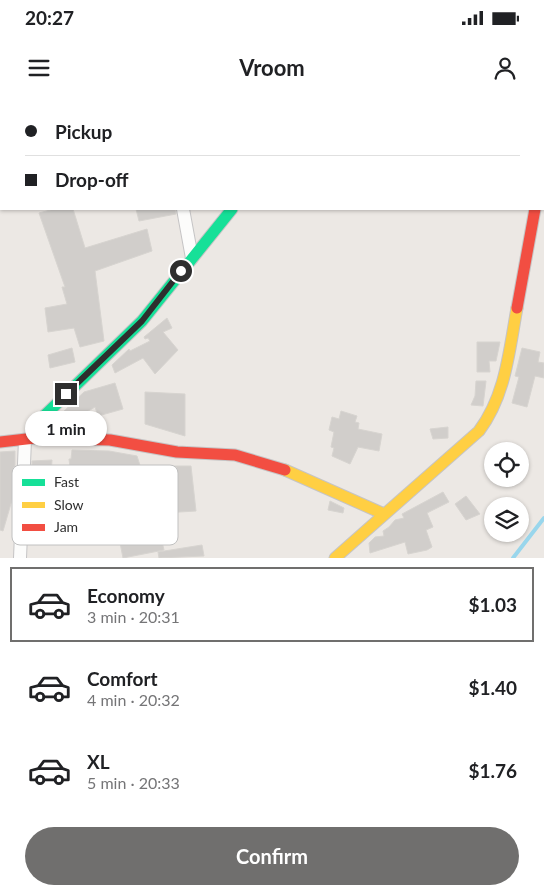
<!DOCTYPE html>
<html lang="en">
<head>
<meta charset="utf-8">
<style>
	body { margin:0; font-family:Lato,sans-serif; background:#f6f6f6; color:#202124; height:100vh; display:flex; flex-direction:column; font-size:19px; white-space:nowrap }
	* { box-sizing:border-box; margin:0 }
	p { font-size:16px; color:#757577 }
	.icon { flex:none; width:28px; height:28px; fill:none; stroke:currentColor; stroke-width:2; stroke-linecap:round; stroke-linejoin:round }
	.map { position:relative; height:458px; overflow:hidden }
	.panel { display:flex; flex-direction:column; background:#fff; flex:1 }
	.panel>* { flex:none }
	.guide { position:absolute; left:0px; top:0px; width:545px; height:110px; box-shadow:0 1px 4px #0004; display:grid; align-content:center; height:110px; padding:0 25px; background:#fff }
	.buttons { position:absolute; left:484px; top:342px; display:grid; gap:10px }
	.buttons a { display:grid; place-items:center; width:45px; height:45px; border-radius:50%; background:#fff; box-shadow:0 1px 4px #0004; font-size:25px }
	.end { position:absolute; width:22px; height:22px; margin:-11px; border:6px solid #2e2e2e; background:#fff; box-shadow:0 0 0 2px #fff }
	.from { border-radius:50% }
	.bubble { position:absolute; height:35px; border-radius:18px; background:#fff; box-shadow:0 1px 4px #0004; font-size:16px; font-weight:700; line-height:35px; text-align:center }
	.guide b { display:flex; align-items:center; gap:18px; height:48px; font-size:19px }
	.guide b+b { border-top:1px solid #e0e0e0 }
	.guide i { width:12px; height:12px; background:#202124 }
	ul { padding:9px 0 0; list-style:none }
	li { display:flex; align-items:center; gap:15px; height:75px; margin:0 10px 8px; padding:0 15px; border:2px solid transparent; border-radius:0px }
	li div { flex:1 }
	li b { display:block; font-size:19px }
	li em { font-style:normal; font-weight:700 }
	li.active { border-color:#706f6e }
	li>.icon { width:45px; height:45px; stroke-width:1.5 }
	.primary-button { display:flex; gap:10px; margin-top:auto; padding:10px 25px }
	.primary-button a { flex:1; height:58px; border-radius:30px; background:#706f6e; color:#fff; font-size:20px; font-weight:700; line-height:58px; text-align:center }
	.status { display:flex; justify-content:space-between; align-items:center; height:35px; padding:0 25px; background:#fff; direction:ltr }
	.status svg { height:14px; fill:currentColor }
	header { display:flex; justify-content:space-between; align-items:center; height:65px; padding:0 25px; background:#fff; font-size:22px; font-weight:700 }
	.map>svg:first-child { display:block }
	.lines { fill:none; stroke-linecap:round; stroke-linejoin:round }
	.stream { stroke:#99d6ec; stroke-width:4 }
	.building { fill:#d1cecb; stroke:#d7d4d0 }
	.street-casing { stroke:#c5c4c5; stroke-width:14 }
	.fast-casing { stroke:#c5c4c5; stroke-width:13 }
	.slow-casing { stroke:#c5c4c5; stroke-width:13 }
	.jam-casing { stroke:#c5c4c5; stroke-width:13 }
	.street { stroke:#fcfcfb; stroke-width:12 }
	.fast { stroke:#16e098; stroke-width:11 }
	.slow { stroke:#ffcf43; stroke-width:11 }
	.jam { stroke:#f24e42; stroke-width:11 }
	.route { stroke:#2e2e2e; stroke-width:6 }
	.key { fill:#fff; stroke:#c0c0c0; stroke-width:1 }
	.key-label { font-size:14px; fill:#2e2e2e }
</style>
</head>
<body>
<div class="status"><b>20:27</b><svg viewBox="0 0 49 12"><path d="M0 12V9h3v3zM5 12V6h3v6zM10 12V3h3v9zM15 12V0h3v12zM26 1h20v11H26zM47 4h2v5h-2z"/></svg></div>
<header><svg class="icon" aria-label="menu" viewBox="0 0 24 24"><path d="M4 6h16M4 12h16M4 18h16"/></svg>Vroom<svg class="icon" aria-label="person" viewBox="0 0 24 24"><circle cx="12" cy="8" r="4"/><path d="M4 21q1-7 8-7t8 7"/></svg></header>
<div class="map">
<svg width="544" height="458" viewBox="0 0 544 458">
	<rect width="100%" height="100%" fill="#ece8e4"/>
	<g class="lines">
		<polyline class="stream" points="513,458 544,418"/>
	</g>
	<g class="building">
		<polygon points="54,109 73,109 85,148 147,129 152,151 95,171 104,241 80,247 74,228 48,232 45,208 67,204 62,187 65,187 39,113"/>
		<polygon points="136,109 175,109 176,114 139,121"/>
		<polygon points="167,218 172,228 163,232 178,250 155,274 143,258 115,273 112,265 129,249 130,251 150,241 148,238 145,239 144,237"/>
		<polygon points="477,242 500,242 496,261 489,261 490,272 477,272"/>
		<polygon points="72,248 75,262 50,268 48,255"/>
		<polygon points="522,248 540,252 538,262 544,263 544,278 535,276 527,307 512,303 519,277 515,276"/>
		<polygon points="476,281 486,281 483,306 471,305 475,296"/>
		<polygon points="115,283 123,309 98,316 95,307 68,323 63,312 84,292"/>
		<polygon points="145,292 185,294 185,336 145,324"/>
		<polygon points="341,311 357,316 355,322 359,323 358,329 382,334 379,351 358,347 350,364 332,356 334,348 331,347 334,332 329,330 332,317 339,319"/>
		<polygon points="448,327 448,338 433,339 430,329"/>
		<polygon points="72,350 109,351 137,356 144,378 144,366 191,366 196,411 163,413 159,383 129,383 129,368 102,367 108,394 106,394 108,416 155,410 157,421 78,434 69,359 71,359"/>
		<polygon points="15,351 15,390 3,431 0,430 0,352"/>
		<polygon points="52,360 51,375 32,375 32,361"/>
		<polygon points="443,392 449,402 427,413 433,427 426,430 432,447 427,450 408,454 405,442 370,453 369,443 375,437 384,436 383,431 389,427 395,420 404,418 402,414"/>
		<polygon points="466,396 480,414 466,420 455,404"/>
		<polygon points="330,401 344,408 343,413 328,410"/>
		<polygon points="159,429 164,450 123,458 120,443"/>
		<polygon points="202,445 204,456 159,458 158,452"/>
	</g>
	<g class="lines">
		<g class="street-casing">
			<g id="street">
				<polyline points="165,0 165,1"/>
				<polyline points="303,1 304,0"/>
				<polyline points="544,82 544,81"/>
				<polyline points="183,109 192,158"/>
				<polyline points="20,458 25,340"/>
			</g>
		</g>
		<g class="fast-casing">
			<polyline id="fast" points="35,338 42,318 142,221 232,109"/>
		</g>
		<g class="slow-casing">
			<g id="slow">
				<polyline points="285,370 384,414"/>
				<path d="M335,458L479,331C506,295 509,251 517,208"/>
			</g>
		</g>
		<g class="jam-casing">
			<g id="jam">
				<polyline points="517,208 535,109"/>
				<polyline points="0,342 35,338 110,340 177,352 235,355 285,370"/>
			</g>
		</g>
		<use href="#street" class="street"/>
		<use href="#fast" class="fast"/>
		<use href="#slow" class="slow"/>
		<use href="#jam" class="jam"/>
	</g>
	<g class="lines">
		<polyline class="route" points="66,294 142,221 181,171"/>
	</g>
	<rect x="12" y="365" width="166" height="80" rx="8" class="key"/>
	<rect x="22" y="379" width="23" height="7" fill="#16e098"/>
	<rect x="22" y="402" width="23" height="6" fill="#ffcf43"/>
	<rect x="22" y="424" width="23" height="7" fill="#f24e42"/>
	<g class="key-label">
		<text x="54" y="387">Fast</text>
		<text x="54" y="410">Slow</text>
		<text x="54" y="432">Jam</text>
	</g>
</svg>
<div class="buttons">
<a><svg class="icon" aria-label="locate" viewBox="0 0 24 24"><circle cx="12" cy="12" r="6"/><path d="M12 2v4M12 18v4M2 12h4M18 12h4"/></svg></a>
<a><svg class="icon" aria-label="layers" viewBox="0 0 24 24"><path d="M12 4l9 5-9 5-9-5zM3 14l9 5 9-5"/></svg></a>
</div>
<i class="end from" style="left:181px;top:171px"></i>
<i class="end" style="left:66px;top:294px"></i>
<div class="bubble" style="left:25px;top:311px;width:82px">1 min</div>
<div class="guide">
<b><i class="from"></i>Pickup</b>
<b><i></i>Drop-off</b>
</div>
</div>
<section class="panel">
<ul>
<li class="active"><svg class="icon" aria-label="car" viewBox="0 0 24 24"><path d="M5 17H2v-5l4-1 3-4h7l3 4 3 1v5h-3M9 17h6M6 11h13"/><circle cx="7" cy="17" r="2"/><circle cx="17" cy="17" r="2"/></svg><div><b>Economy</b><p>3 min · 20:31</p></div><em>$1.03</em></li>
<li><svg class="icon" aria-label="car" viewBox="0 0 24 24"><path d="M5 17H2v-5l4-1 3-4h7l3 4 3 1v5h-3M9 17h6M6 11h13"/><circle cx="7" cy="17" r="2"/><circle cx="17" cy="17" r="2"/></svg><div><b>Comfort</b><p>4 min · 20:32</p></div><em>$1.40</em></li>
<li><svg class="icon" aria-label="car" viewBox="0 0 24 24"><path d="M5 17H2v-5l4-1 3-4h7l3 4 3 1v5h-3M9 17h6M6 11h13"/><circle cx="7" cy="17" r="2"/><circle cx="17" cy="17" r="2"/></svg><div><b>XL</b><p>5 min · 20:33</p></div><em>$1.76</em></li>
</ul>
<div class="primary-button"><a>Confirm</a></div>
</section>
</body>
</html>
